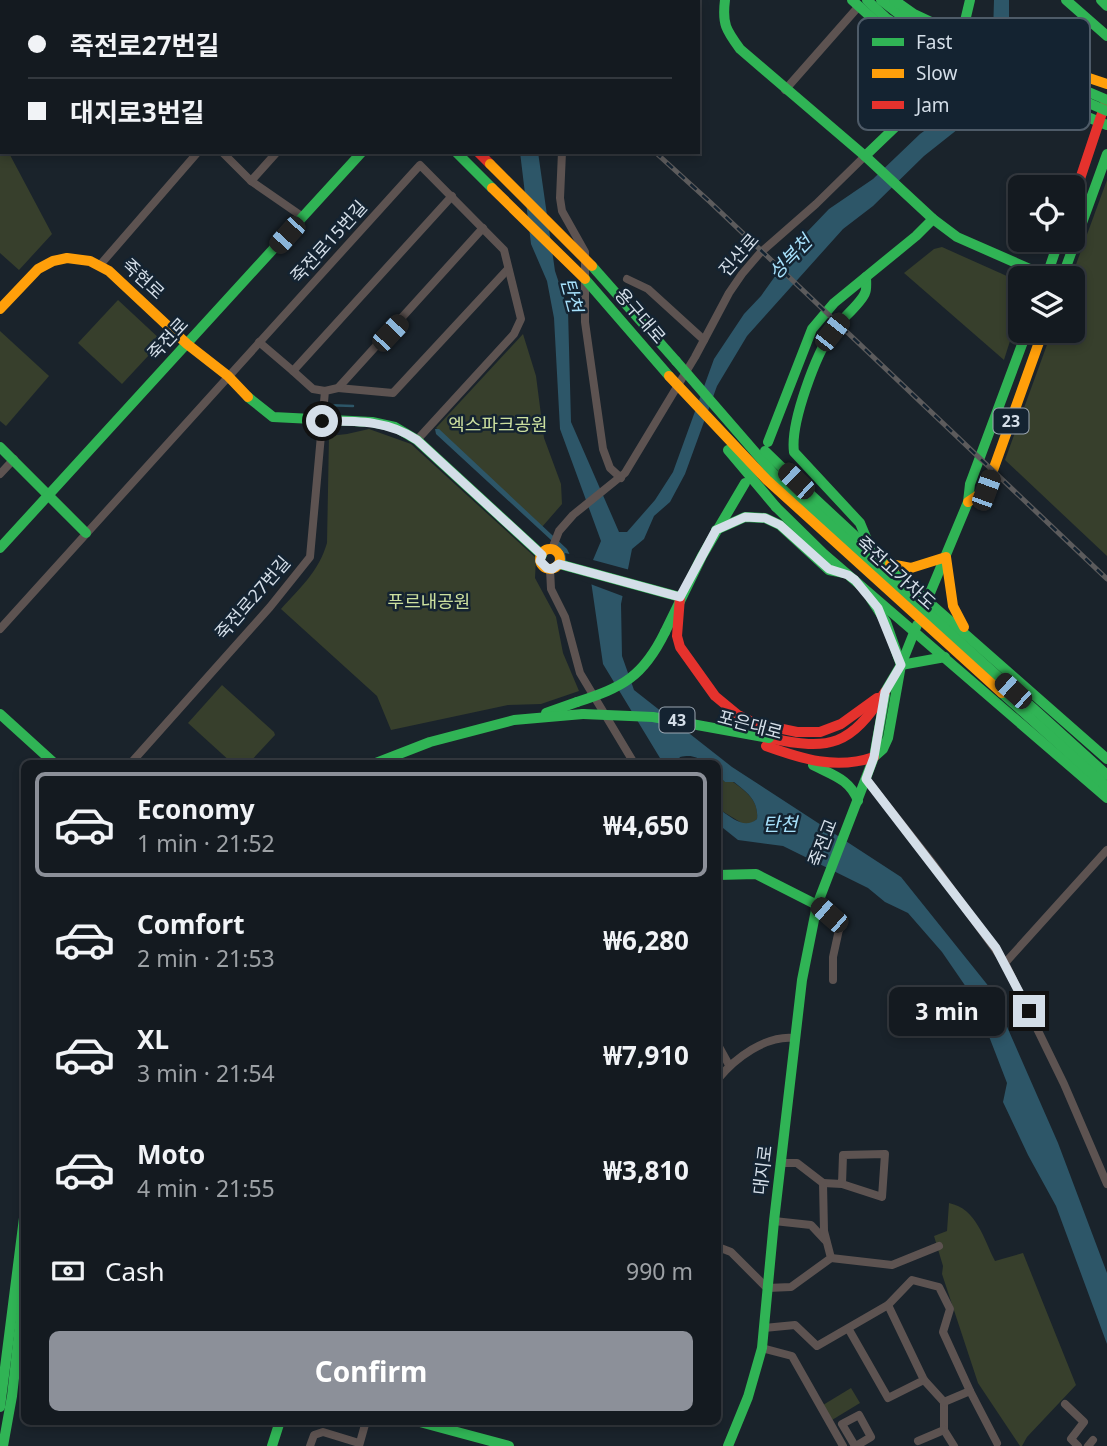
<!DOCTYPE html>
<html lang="en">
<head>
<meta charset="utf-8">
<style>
	body { margin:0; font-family:"Noto Sans","Noto Sans KR",sans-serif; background:#1d2329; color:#f1f3f6; height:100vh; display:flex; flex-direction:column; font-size:26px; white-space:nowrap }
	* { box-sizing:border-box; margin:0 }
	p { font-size:23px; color:#9da1a5 }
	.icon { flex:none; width:38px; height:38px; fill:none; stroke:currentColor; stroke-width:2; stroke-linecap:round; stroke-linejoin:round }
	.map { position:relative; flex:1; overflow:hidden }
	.drawer { position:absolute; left:21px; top:760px; width:700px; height:665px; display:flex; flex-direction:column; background:#141a20; border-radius:10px; box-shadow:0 4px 10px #0003,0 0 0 2px #33383e }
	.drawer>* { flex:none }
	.top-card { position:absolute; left:0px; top:0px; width:700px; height:154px; box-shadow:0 4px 10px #0003,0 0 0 2px #33383e; display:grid; align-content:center; height:154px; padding:0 28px; background:#141a20 }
	.buttons { position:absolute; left:1008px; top:175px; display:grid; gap:14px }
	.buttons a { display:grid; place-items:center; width:77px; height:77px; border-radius:10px; background:#141a20; box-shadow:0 4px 10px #0003,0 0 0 2px #33383e; font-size:35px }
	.end { position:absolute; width:32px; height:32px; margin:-16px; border:9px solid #d4dee8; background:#111; box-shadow:0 0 0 4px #111 }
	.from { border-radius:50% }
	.bubble { position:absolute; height:49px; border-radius:10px; background:#141a20; box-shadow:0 4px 10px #0003,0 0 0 2px #33383e; font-size:23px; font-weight:700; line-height:49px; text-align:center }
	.car { position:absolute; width:21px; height:42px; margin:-21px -10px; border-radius:9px; box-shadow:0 0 5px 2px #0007; background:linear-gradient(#222 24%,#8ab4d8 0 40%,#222 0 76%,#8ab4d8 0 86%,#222 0) }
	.top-card b { display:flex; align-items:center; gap:24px; height:66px; font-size:26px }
	.top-card b+b { border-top:2px solid #33383e }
	.top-card i { width:18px; height:18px; background:#f1f3f6 }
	ul { padding:12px 0 0; list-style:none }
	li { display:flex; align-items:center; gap:21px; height:105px; margin:0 14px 10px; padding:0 14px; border:4px solid transparent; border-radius:10px }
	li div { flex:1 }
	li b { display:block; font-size:26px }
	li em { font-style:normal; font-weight:700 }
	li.current { border-color:#8c9099 }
	li>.icon { width:63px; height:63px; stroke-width:1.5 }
	.pay { display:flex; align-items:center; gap:18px; height:77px; padding:0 28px; font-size:26px }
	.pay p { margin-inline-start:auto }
	.primary-button { display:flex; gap:14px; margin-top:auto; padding:14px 28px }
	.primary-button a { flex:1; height:80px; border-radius:10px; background:#8c9099; color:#fff; font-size:28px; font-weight:700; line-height:80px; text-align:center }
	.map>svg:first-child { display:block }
	.green { fill:#373f2c }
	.water { fill:#2d5668 }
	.pier { fill:#1a232b }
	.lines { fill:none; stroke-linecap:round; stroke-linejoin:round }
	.stream { stroke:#2d5668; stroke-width:2.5 }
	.street { stroke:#5d5351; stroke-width:8 }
	.fast { stroke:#30b455; stroke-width:10 }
	.slow { stroke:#ff9f0a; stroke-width:10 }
	.jam { stroke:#e5322d; stroke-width:10 }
	.rail-casing { stroke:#5c5b5c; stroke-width:5 }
	.rail { stroke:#142331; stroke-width:2.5; stroke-dasharray:8; stroke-linecap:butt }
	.fast-bridge { stroke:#30b455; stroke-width:10 }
	.slow-bridge { stroke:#ff9f0a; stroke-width:10 }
	.jam-bridge { stroke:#e5322d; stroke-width:10 }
	.route { stroke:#d4dee8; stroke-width:9 }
	.labels { text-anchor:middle; stroke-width:5; stroke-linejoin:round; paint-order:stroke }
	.shield { fill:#142331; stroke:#9aa6b1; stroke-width:2 }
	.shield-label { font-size:16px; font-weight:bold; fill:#d4dee8 }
	.street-label { font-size:18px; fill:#d4dee8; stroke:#142331 }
	.park-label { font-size:18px; fill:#cce09f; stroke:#142331 }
	.water-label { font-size:19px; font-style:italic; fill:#a7e1fc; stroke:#142331 }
	.key { fill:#142331; stroke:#4e5b68; stroke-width:2 }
	.key-label { font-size:19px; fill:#d4dee8 }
</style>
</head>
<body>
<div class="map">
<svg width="1107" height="1446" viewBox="0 0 1107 1446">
	<rect width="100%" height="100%" fill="#1a232b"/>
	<g class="green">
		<polygon points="0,143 2,152 8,152 10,155 52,234 19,270 0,253"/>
		<polygon points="1107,180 1107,556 1005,460 1052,331 1073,331 1071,278"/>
		<polygon points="942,247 1020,282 1020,309 1004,360 904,273 934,249"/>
		<polygon points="118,300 162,341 122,384 78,343"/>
		<polygon points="0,331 49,376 6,426 0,421"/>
		<polygon points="523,334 536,376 544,438 561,484 562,504 542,527 436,428"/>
		<path d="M369,429L411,444L536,558L535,578L556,617L563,653L579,691L541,704L508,705L391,730L377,696L281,609C300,588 319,571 327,543L329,436L347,434Z"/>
		<polygon points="222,685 274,732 275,735 249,763 232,763 188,723"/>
		<path d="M718,775L725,782H733C747,792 759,801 757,819L752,823L745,825L722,811L721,805L718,803Z"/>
		<path d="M949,1203C977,1209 983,1238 995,1261L1023,1253L1076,1385L1027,1437L1022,1446H1020L978,1383L942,1274L943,1266L934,1236L947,1231Z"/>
		<polygon points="851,1388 860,1403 832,1420 823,1405"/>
	</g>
	<path class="water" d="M994,0H1009V33L1004,59L1000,77L982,110L924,156L873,206L843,229L747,336L717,386L685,474L670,502L654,516L644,539L632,549L621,604L622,656L634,690L732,767L901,877L990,988L1058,1143L1107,1273V1344L1056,1206L1028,1155L1003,1102L1007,1083L975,1000L942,952L908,913L885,902L868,888L783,846L738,840L718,824V803L721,805L722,811C733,819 745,829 757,819C759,801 747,792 734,782H725L718,775V763H704C696,756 691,755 680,757L676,763H663L603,664L591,581L567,571L563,551L436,434L435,429H439L567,549L573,561L593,560L601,541L560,429L554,318L547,281L531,244L520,152H538L555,271L568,310L571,422L619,532H627L655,500L673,472L714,359L744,314L761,296L806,233L829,209L873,179L920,134L960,105L975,91L983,73L993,34Z"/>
	<polygon class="pier" points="565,553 574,555 575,558 582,557 630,570 625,597 569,576"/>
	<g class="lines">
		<polyline class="stream" points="324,405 353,406"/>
		<g class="street">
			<polyline points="577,2 578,0"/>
			<polyline points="785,90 859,6"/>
			<polyline points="222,152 251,181 303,217"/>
			<polyline points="562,152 560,198 562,211 585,252 585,322 603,449 610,468 621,478"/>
			<polyline points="251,181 277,152"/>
			<polyline points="100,265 198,152"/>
			<polyline points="627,279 648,289 704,340"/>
			<polyline points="259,342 293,371"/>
			<polyline points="338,388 393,393 508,269"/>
			<polyline points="325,391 313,389 293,371 452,196"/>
			<polyline points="0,474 14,459"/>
			<polyline points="552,549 559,531 573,515 625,473 695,357 729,293 742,274 760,253 816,204 865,156"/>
			<polyline points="550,569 551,589 565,617 580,673 634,763"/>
			<polyline points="0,629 420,165 504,250 521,319 514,334 417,440"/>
			<polyline points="131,763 270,607 310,557 325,391 338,388 483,228"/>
			<polyline points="866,779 934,865 1005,963 1064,1084 1107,1184"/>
			<polyline points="817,905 840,925 833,957 833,980"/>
			<polyline points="1005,963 1107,850"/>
			<polyline points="718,1045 729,1065"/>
			<path d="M718,1079C735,1058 766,1035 794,1038"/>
			<polyline points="823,1183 842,1184 882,1197 885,1154 843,1155 842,1184"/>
			<polyline points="774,1221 811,1225 825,1240"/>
			<polyline points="718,1247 731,1252 767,1288 791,1287 831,1258 824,1231 823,1183 797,1163 782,1163"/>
			<polyline points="831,1258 892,1265 939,1246"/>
			<polyline points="888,1305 912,1280 939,1287 950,1309 943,1332 970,1391"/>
			<polyline points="764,1328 795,1325 817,1346 888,1305 924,1380 888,1398 848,1328"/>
			<polyline points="762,1348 792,1356 843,1446"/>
			<polyline points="924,1380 944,1402 944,1430 954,1446"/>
			<polyline points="944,1402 970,1391 997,1443"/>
			<polyline points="1065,1404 1084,1422 1071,1439 1078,1446"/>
			<polyline points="918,1441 944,1430"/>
			<polyline points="310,1446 314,1435 323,1432 359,1443"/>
			<polyline points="359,1446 366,1421"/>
			<polyline points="855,1446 842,1424 859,1415 871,1437 856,1446"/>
			<polyline points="1088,1446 1093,1440"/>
		</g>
		<g class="fast">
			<polyline points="297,0 299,2"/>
			<path d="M725,0C722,24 726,30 740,49L865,156L933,219L957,237L1046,276"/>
			<polyline points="852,0 893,37 932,62"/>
			<polyline points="867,0 886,18 934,48"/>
			<polyline points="881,0 912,24"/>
			<polyline points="894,0 914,14 946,29"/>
			<polyline points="1066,0 1107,36"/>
			<polyline points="1101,0 1107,6"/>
			<polyline points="960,42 970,0"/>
			<polyline points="1023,94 1051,102 1107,125"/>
			<polyline points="456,152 492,188"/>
			<polyline points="865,156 912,111 952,60"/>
			<polyline points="592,266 676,361"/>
			<path d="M866,277C866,281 867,289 865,293C860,305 841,319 833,330C816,354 790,423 794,452L860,523L870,547"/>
			<polyline points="1046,278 1059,240"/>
			<polyline points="1062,278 1107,154"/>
			<polyline points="585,279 669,376"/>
			<polyline points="248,397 273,417 372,422 395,427 417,440 542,555"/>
			<polyline points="768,442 812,329 834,303 916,236 933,219"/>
			<polyline points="0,447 86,533"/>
			<polyline points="796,481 882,561 1107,759"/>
			<polyline points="776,507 824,554 1107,798"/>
			<polyline points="716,530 745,517 765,518 780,525 829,570 844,573"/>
			<polyline points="0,548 362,152"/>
			<polyline points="559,564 680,597"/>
			<polyline points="871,599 886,622 901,665 888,738 883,749 874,757"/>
			<polyline points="925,605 968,502 970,484 1027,331"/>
			<polyline points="665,632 702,556 745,483"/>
			<polyline points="901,665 945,657"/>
			<polyline points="885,692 901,665 917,625"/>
			<polyline points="546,713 577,702"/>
			<polyline points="0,714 54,763"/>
			<polyline points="376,763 430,742 514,720 583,714"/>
			<path d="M813,765C832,775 850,779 858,801"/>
			<polyline points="718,875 756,874 817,905"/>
			<polyline points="0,1407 24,1218"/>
			<polyline points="416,1421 509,1446"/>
			<polyline points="3,1446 12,1396 24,1288"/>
			<polyline points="272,1446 280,1421"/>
			<polyline points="728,1446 748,1397 762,1348 774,1221 802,980 817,905 874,757 885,695"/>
		</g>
		<g class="slow">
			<polyline points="318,0 320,2"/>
			<polyline points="1035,60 1107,84"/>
			<polyline points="0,309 38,269 53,261 67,258 90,261 109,271 187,344 228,376 248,397"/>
			<polyline points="968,502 986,490 1043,331"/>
			<circle cx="550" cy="559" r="10"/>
			<polyline points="890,564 911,568 946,557 953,606 964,627"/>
		</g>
		<g class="jam">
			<polyline points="478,152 490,164"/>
			<polyline points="1073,200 1106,101"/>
			<polyline points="680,597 677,636 680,647 715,696 738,715 754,723 797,732 820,732 841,724 877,698"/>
			<path d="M769,738C831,751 850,746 885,692"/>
			<path d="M766,746C802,759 836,770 874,757"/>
		</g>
		<g class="rail-casing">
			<g id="rail">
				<polyline points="503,0 505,2"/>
				<polyline points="655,152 710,202 1107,579"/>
			</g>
		</g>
		<use href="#rail" class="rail"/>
		<g class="fast-bridge">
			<polyline points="946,29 1035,60"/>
			<polyline points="938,38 1065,82 1107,100"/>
			<polyline points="934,48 1065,93 1107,111"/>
			<polyline points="676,361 774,474 1107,775"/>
			<polyline points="728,450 776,507"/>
			<polyline points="765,451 796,481"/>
			<polyline points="1002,693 1107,787"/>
			<path d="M577,702C623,687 643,677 665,632"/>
			<polyline points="583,714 653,717 769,738"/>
		</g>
		<g class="slow-bridge">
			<polyline points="490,164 592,266"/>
			<polyline points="492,188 585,279"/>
			<polyline points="669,376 767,480 1002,693"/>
		</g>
		<polyline class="jam-bridge" points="932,62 1023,94"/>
	</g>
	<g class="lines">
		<path class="route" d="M322,421C356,421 388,420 417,440L542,555L540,561L547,568L552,569L559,564L680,597L716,530L745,517L765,518L780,525L829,569L848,575L855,580L878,608L901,665L885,692L874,757L866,779L996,948L1029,1011"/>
	</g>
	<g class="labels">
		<g class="shield">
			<rect x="993.5" y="408.5" width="35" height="25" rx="5"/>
			<rect x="659.5" y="707.5" width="35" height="25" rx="5"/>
		</g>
		<g class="shield-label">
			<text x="1011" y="427">23</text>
			<text x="677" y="726">43</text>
		</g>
		<g class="street-label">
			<text transform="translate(329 242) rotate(-48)" y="6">죽전로15번길</text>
			<text transform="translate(739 255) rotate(-49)" y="6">진산로</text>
			<text transform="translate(143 279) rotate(43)" y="6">죽현로</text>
			<text transform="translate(640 316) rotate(49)" y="6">용구대로</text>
			<text transform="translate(168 339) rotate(-47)" y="6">죽전로</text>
			<text transform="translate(896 573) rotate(42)" y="6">죽전고가차도</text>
			<text transform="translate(253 598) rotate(-49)" y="6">죽전로27번길</text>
			<text transform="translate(750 725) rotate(15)" y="6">포은대로</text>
			<text transform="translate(823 843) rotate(-69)" y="6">죽전교</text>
			<text transform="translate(763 1170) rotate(-83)" y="6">대지로</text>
		</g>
		<g class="park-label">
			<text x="498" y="431">엑스파크공원</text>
			<text x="429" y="608">푸르내공원</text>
		</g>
		<g class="water-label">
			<text transform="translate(790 257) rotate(-46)" y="7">성복천</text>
			<text transform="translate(572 295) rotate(75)" y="7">탄천</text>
			<text x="780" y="831">탄천</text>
		</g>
	</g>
	<rect x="858" y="18" width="232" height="112" rx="10" class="key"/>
	<rect x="872" y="38" width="32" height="8" fill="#30b455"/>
	<rect x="872" y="69" width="32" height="9" fill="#ff9f0a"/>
	<rect x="872" y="101" width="32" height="8" fill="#e5322d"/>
	<g class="key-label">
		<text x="916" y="49">Fast</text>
		<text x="916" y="80">Slow</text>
		<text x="916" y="112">Jam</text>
	</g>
</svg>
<div class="buttons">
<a><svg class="icon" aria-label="locate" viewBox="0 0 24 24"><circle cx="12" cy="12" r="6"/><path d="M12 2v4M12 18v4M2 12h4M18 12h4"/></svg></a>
<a><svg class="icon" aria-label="layers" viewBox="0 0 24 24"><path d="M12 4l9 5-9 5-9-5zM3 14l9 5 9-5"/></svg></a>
</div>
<i class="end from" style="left:322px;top:421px"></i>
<i class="end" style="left:1029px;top:1011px"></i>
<div class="bubble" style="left:889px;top:987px;width:116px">3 min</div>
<i class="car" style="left:287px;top:235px;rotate:222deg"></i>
<i class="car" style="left:832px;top:332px;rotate:38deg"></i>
<i class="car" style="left:390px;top:333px;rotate:43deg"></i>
<i class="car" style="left:796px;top:481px;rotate:314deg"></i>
<i class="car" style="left:986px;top:490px;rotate:20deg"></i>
<i class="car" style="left:1013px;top:691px;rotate:312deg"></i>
<i class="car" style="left:829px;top:915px;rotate:311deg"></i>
<div class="top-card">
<b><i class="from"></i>죽전로27번길</b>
<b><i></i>대지로3번길</b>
</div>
<section class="drawer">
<ul>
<li class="current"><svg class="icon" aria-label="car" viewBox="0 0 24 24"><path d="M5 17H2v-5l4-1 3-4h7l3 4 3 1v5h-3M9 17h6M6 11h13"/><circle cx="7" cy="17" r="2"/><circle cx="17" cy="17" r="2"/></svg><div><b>Economy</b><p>1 min · 21:52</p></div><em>₩4,650</em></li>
<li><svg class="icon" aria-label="car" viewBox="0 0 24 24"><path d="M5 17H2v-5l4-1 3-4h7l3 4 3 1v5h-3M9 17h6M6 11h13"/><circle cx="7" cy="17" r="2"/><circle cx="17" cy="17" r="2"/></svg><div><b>Comfort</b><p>2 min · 21:53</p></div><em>₩6,280</em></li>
<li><svg class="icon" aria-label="car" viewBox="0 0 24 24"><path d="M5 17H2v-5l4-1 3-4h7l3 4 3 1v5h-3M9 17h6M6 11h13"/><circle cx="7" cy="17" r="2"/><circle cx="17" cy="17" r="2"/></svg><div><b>XL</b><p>3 min · 21:54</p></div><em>₩7,910</em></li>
<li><svg class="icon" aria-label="car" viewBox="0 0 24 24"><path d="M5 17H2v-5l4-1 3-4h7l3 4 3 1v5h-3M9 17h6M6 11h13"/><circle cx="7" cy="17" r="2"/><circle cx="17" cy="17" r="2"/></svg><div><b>Moto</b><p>4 min · 21:55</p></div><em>₩3,810</em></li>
</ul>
<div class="pay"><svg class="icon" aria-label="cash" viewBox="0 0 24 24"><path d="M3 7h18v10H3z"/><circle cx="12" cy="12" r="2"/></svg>Cash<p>990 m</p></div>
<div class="primary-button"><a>Confirm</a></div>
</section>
</div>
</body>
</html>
